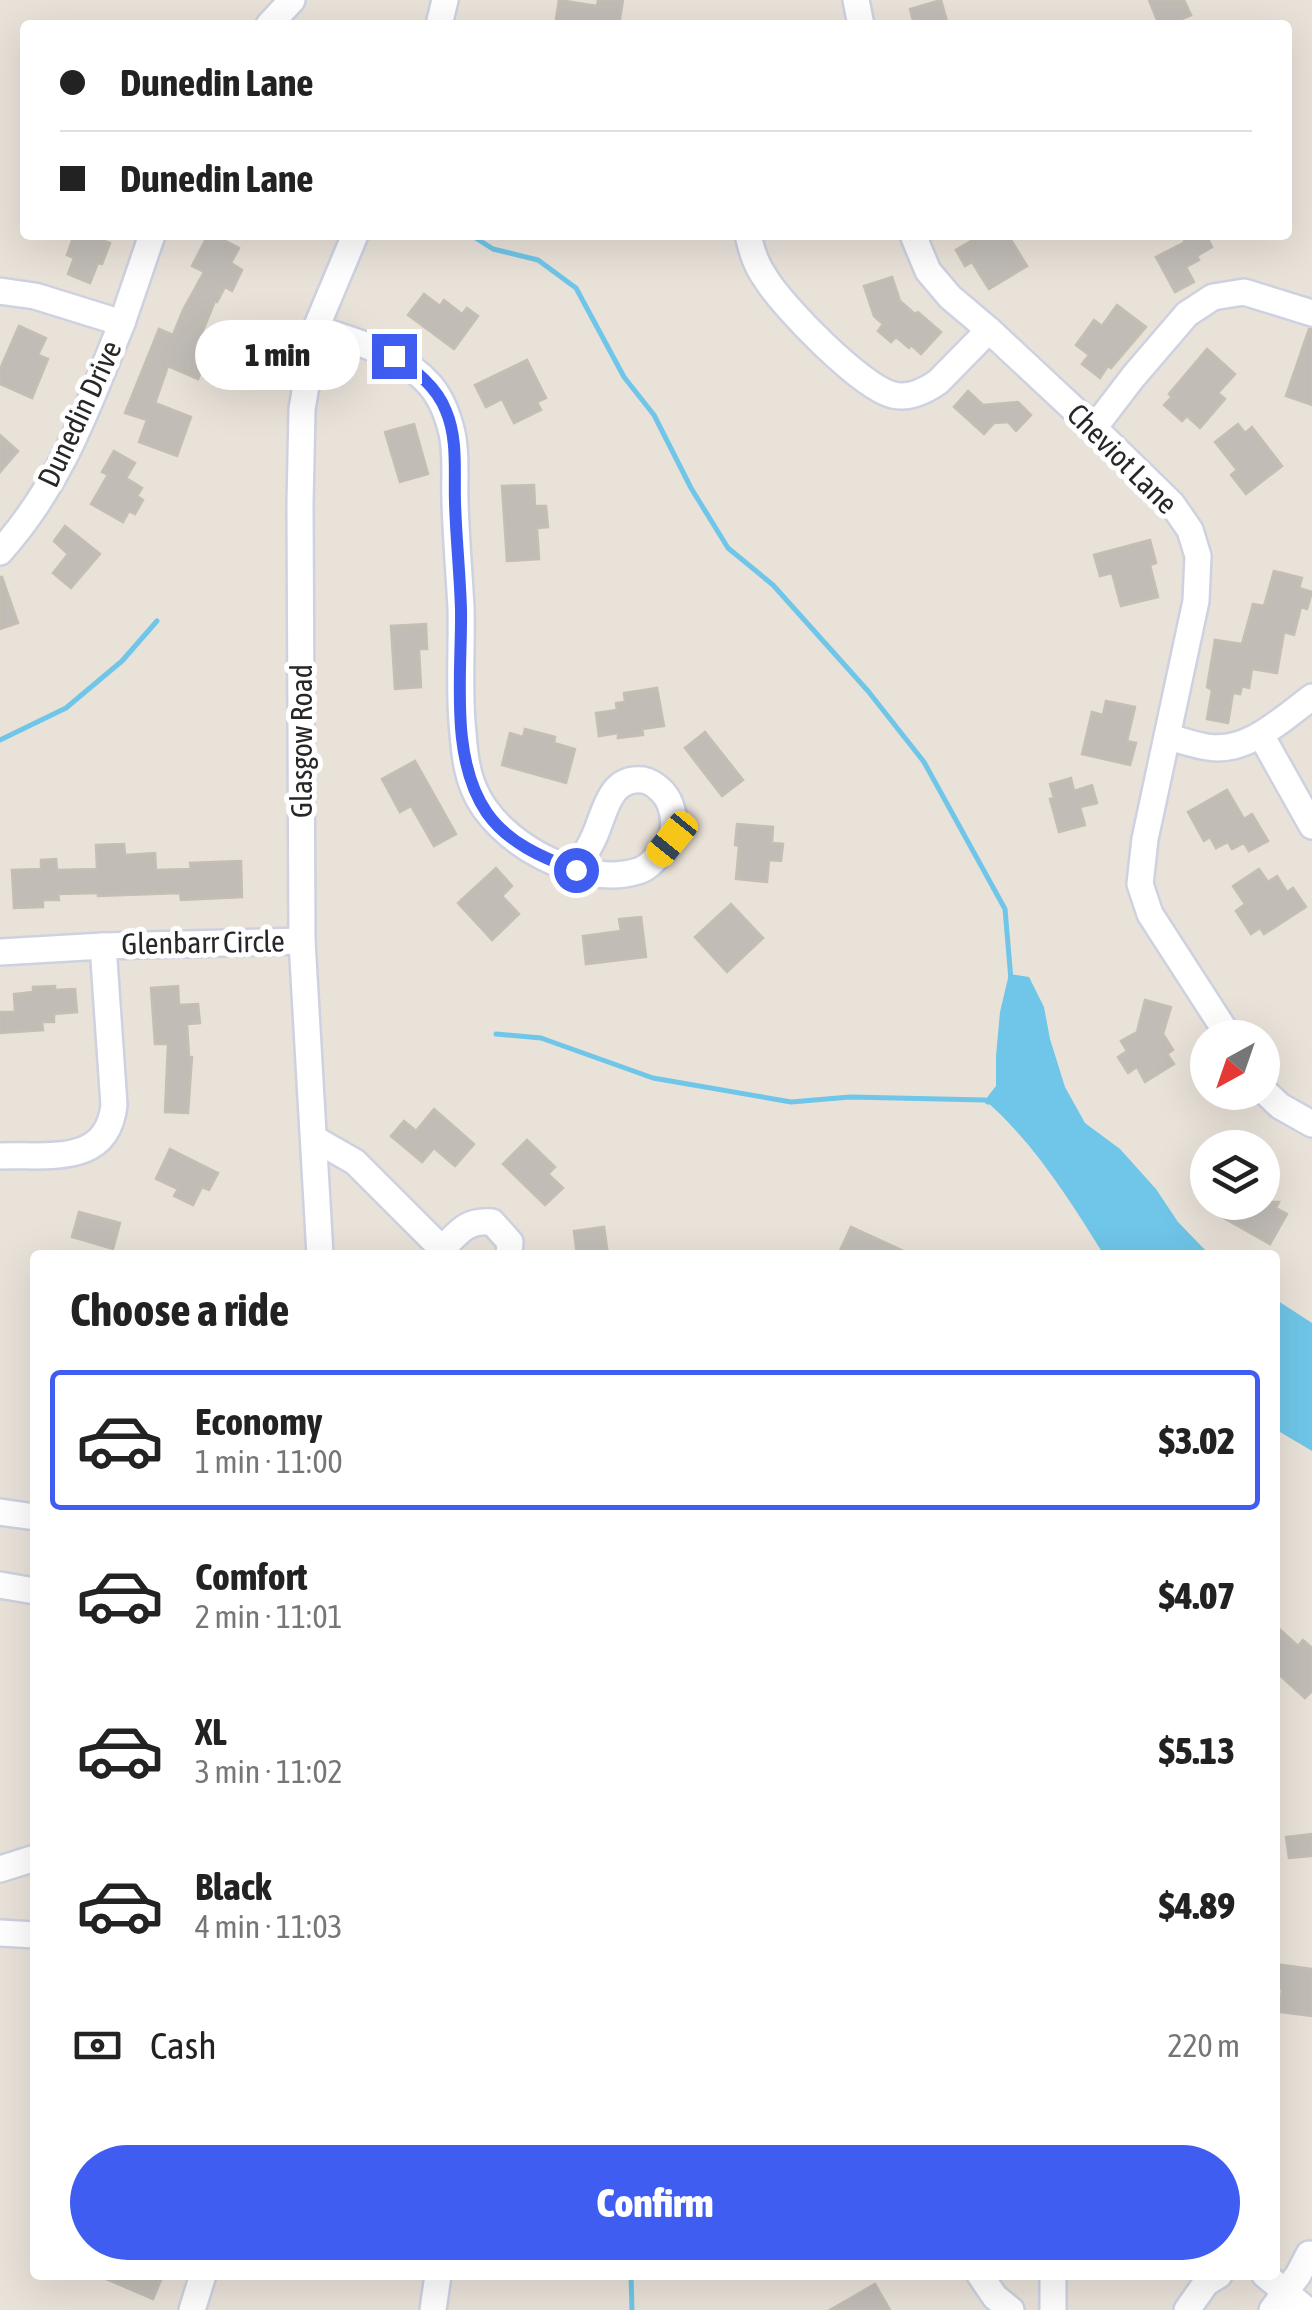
<!DOCTYPE html>
<html lang="en">
<head>
<meta charset="utf-8">
<style>
	body { margin:0; font-family:"Asap Condensed",sans-serif; background:#f6f6f6; color:#222; height:100vh; display:flex; flex-direction:column; font-size:38px; white-space:nowrap }
	* { box-sizing:border-box; margin:0 }
	p { font-size:32px; color:#767676 }
	.icon { flex:none; width:55px; height:55px; fill:none; stroke:currentColor; stroke-width:2; stroke-linecap:round; stroke-linejoin:round }
	.map { position:relative; flex:1; overflow:hidden }
	.sheet { position:absolute; left:30px; top:1250px; width:1250px; height:1030px; display:flex; flex-direction:column; background:#fff; border-radius:10px; box-shadow:0 10px 40px #0002 }
	.sheet>* { flex:none }
	.guide { position:absolute; left:20px; top:20px; width:1272px; height:220px; border-radius:10px; box-shadow:0 10px 40px #0002; display:grid; align-content:center; height:220px; padding:0 40px; background:#fff }
	.needle { width:65px; rotate:220deg }
	.controls { position:absolute; left:1190px; top:1020px; display:grid; gap:20px }
	.controls a { display:grid; place-items:center; width:90px; height:90px; border-radius:50%; background:#fff; box-shadow:0 10px 40px #0002; font-size:50px }
	.end { position:absolute; width:45px; height:45px; margin:-22px; border:12px solid #3f5df0; background:#fff; box-shadow:0 0 0 5px #fff }
	.from { border-radius:50% }
	.bubble { position:absolute; height:70px; border-radius:35px; background:#fff; box-shadow:0 10px 40px #0002; font-size:32px; font-weight:800; line-height:70px; text-align:center }
	.car { position:absolute; width:30px; height:60px; margin:-30px -15px; border-radius:12px; box-shadow:0 0 8px 2px #0007; background:linear-gradient(#f5c518 24%,#345 0 40%,#f5c518 0 76%,#345 0 86%,#f5c518 0) }
	.guide b { display:flex; align-items:center; gap:35px; height:95px; font-size:38px }
	.guide b+b { border-top:2px solid #e0e0e0 }
	.guide i { width:25px; height:25px; background:#222 }
	ul { padding:0; list-style:none }
	li { display:flex; align-items:center; gap:30px; height:140px; margin:0 20px 15px; padding:0 20px; border:5px solid transparent; border-radius:10px }
	li div { flex:1 }
	li b { display:block; font-size:38px }
	li em { font-style:normal; font-weight:800 }
	li.active { border-color:#3f5df0 }
	li>.icon { width:90px; height:90px; stroke-width:1.5 }
	h2 { padding:0 40px; font-size:45px; line-height:120px }
	.pay { display:flex; align-items:center; gap:25px; height:110px; padding:0 40px; font-size:38px }
	.pay p { margin-inline-start:auto }
	.button { display:flex; gap:20px; margin-top:auto; padding:20px 40px }
	.button a { flex:1; height:115px; border-radius:60px; background:#3f5df0; color:#fff; font-size:40px; font-weight:800; line-height:115px; text-align:center }
	.map>svg:first-child { display:block }
	.water { fill:#6fc6e8 }
	.lines { fill:none; stroke-linecap:round; stroke-linejoin:round }
	.stream { stroke:#6fc6e8; stroke-width:5 }
	.building { fill:#c1bcb6; stroke:#c4beb3; stroke-width:2.5 }
	.minor-casing { stroke:#ced1e0; stroke-width:30 }
	.minor { stroke:#fff; stroke-width:25 }
	.route { stroke:#3f5df0; stroke-width:12 }
	.labels { text-anchor:middle; stroke-width:10; stroke-linejoin:round; paint-order:stroke }
	.street-label { font-size:30px; fill:#272727; stroke:#fff }
</style>
</head>
<body>
<div class="map">
<svg width="1312" height="2310" viewBox="0 0 1312 2310">
	<rect width="100%" height="100%" fill="#e9e2d9"/>
	<g class="water">
		<path d="M1009,974L1029,977L1044,1007L1050,1039L1065,1087L1085,1123L1120,1149L1156,1189L1178,1222L1210,1255H1104C1069,1199 1035,1144 985,1100L996,1086V1056L1000,1012Z"/>
		<polygon points="1275,1299 1312,1323 1312,1451 1275,1429"/>
	</g>
	<g class="lines">
		<g class="stream">
			<polyline points="471,235 493,249 538,260 576,288 624,377 654,415 691,488 728,548 773,585 868,691 924,762 1005,909 1011,980"/>
			<polyline points="0,740 66,708 122,661 157,621"/>
			<polyline points="496,1034 541,1038 653,1078 791,1102 850,1097 985,1100 988,1102"/>
			<polyline points="631,2275 632,2310"/>
		</g>
	</g>
	<g class="building">
		<polygon points="559,0 597,6 598,0 623,0 619,25 555,25"/>
		<polygon points="941,0 948,25 914,25 910,9"/>
		<polygon points="1149,0 1184,0 1191,15 1168,25 1159,25"/>
		<polygon points="74,235 106,235 104,241 110,243 102,264 98,263 90,283 68,274 74,258 67,255"/>
		<polygon points="208,235 214,235 239,248 231,263 242,270 232,291 225,287 217,302 215,301 200,338 213,343 198,379 168,366 155,403 191,417 177,456 139,442 147,420 125,413 159,329 173,335 183,310 204,272 192,266"/>
		<polygon points="981,235 1008,235 1027,266 989,289 972,262 965,266 956,250"/>
		<polygon points="1181,235 1206,235 1212,247 1197,256 1199,260 1186,267 1194,282 1175,292 1156,257 1185,242"/>
		<polygon points="892,277 900,301 915,314 918,312 941,332 921,354 911,345 909,348 896,337 891,342 878,331 883,324 874,316 864,286"/>
		<polygon points="424,294 440,306 444,300 462,314 467,308 478,316 454,349 408,315"/>
		<polygon points="1117,305 1146,327 1111,368 1108,366 1100,378 1082,364 1089,355 1076,345 1094,320 1102,326"/>
		<polygon points="19,326 46,338 38,355 48,359 32,398 0,384 0,369"/>
		<polygon points="1309,329 1312,329 1312,405 1286,396"/>
		<polygon points="1207,349 1235,374 1218,393 1225,399 1200,428 1187,416 1182,421 1164,405 1172,397 1169,394"/>
		<polygon points="527,360 546,398 537,402 541,410 514,423 502,399 486,407 475,385"/>
		<polygon points="968,391 983,405 1018,402 1031,415 1016,431 1008,422 994,423 984,434 954,407"/>
		<polygon points="414,424 428,474 400,482 385,432"/>
		<polygon points="1238,424 1245,433 1252,427 1282,466 1246,494 1231,475 1237,470 1215,442"/>
		<polygon points="0,435 18,451 0,472"/>
		<polygon points="114,451 135,463 126,478 142,488 137,496 143,500 135,514 129,511 123,522 91,504 108,475 102,472"/>
		<polygon points="534,485 535,506 546,506 548,527 537,528 539,559 507,561 502,486"/>
		<polygon points="65,526 100,554 71,588 53,573 68,554 54,541"/>
		<polygon points="1150,540 1156,563 1150,565 1158,597 1121,606 1112,573 1100,576 1094,555"/>
		<polygon points="1274,571 1302,578 1299,588 1312,592 1307,609 1301,607 1294,635 1284,632 1277,673 1252,669 1249,688 1242,686 1240,694 1233,693 1228,723 1207,719 1212,690 1207,687 1215,640 1242,644 1253,604 1264,606"/>
		<polygon points="0,577 2,577 18,623 0,629"/>
		<polygon points="426,624 427,649 419,649 421,687 395,689 391,626"/>
		<polygon points="657,688 664,726 642,729 643,735 618,738 618,733 599,736 596,713 617,710 616,703 625,702 624,693"/>
		<polygon points="1106,701 1135,707 1127,741 1136,743 1130,765 1082,754 1092,712 1103,715"/>
		<polygon points="525,729 555,737 554,743 575,749 566,783 502,765 510,733 523,737"/>
		<polygon points="705,732 743,780 722,796 685,748"/>
		<polygon points="415,761 456,834 434,846 411,806 400,812 382,779"/>
		<polygon points="1071,778 1074,791 1092,785 1097,803 1080,807 1085,825 1059,832 1050,799 1054,798 1050,784"/>
		<polygon points="1227,790 1244,819 1252,814 1268,841 1249,851 1244,843 1232,849 1228,842 1216,848 1210,837 1204,841 1188,812"/>
		<polygon points="737,824 773,827 772,843 783,844 781,861 769,860 767,882 736,879 739,846 735,845"/>
		<polygon points="124,844 125,855 155,853 156,870 191,869 190,863 241,861 242,897 181,900 180,893 98,896 98,893 58,894 59,900 43,900 43,907 14,908 12,870 41,869 41,860 56,859 57,870 97,869 96,845"/>
		<polygon points="496,868 512,886 502,896 519,914 492,940 458,903"/>
		<polygon points="1259,869 1268,882 1277,876 1287,892 1293,888 1306,907 1264,934 1260,928 1251,934 1236,911 1245,904 1233,886"/>
		<polygon points="731,904 763,938 727,972 695,937"/>
		<polygon points="641,917 646,957 586,964 583,936 621,931 619,919"/>
		<polygon points="55,986 55,990 75,989 77,1012 54,1014 54,1022 42,1022 43,1030 0,1033 0,1012 15,1012 14,994 33,992 33,987"/>
		<polygon points="178,986 179,1005 198,1004 200,1023 187,1024 189,1057 192,1057 188,1113 165,1112 168,1044 155,1044 151,988"/>
		<polygon points="1145,1000 1171,1007 1163,1034 1173,1050 1167,1054 1174,1064 1145,1082 1137,1067 1128,1073 1118,1057 1127,1051 1121,1041 1137,1032"/>
		<polygon points="434,1109 474,1144 455,1166 434,1148 422,1162 391,1136 404,1121 416,1131"/>
		<polygon points="527,1140 555,1167 548,1174 563,1188 545,1205 503,1164"/>
		<polygon points="170,1149 218,1173 209,1190 202,1187 193,1205 174,1196 178,1189 156,1179"/>
		<polygon points="1230,1202 1279,1202 1276,1208 1287,1214 1270,1244 1222,1217"/>
		<polygon points="79,1212 120,1223 113,1249 72,1237"/>
		<polygon points="604,1227 608,1255 577,1255 574,1231"/>
		<polygon points="851,1227 912,1255 838,1255"/>
		<polygon points="1275,1625 1298,1646 1303,1640 1312,1648 1312,1691 1305,1698 1275,1671"/>
		<polygon points="1312,1834 1312,1856 1289,1858 1286,1837"/>
		<polygon points="1275,1964 1312,1969 1312,2016 1280,2012 1282,1989 1275,1988"/>
		<polygon points="97,2275 163,2275 153,2299"/>
		<polygon points="875,2284 890,2310 830,2310"/>
	</g>
	<g class="lines">
		<g class="minor-casing">
			<g id="minor">
				<polyline points="856,0 861,25"/>
				<polyline points="269,25 292,0"/>
				<polyline points="439,25 445,0"/>
				<path d="M748,235C752,252 756,265 766,279C783,307 862,388 893,395C909,399 925,391 938,382L989,330"/>
				<polyline points="913,235 928,271 950,297 989,330 1094,428 1172,504 1190,530 1198,556 1196,601 1145,839 1140,884 1150,914 1230,1038"/>
				<path d="M0,291L35,296L122,323C87,408 63,481 0,552"/>
				<polyline points="122,323 152,235"/>
				<path d="M316,328C357,343 401,352 430,385C442,399 448,416 452,433C457,455 454,479 455,501C456,537 459,572 461,608C462,646 459,684 462,722C464,745 465,768 474,789C496,843 581,889 638,871C647,869 655,859 661,853C674,838 677,823 670,804C666,793 654,782 643,780C612,776 606,807 597,830C592,844 583,857 576,870"/>
				<polyline points="1094,428 1133,377 1187,314 1213,297 1244,292 1312,313"/>
				<polyline points="1261,735 1312,826"/>
				<path d="M1168,737C1180,740 1194,745 1207,747C1247,754 1282,719 1312,697"/>
				<polyline points="0,952 103,946 302,941"/>
				<polyline points="1262,1089 1280,1106 1312,1124"/>
				<polyline points="315,1139 355,1162 448,1255"/>
				<path d="M0,1156C48,1154 107,1167 114,1105L103,946"/>
				<path d="M442,1249C459,1232 466,1220 492,1222L510,1242L509,1255"/>
				<polyline points="320,1255 302,941 300,504 302,409 316,328 355,235"/>
				<polyline points="0,1512 35,1517"/>
				<polyline points="0,1585 35,1591"/>
				<polyline points="0,1869 35,1858"/>
				<polyline points="0,1933 35,1935"/>
				<polyline points="980,2275 995,2297 1011,2310"/>
				<polyline points="1053,2275 1053,2310"/>
				<polyline points="1265,2275 1307,2310"/>
				<polyline points="192,2310 203,2275"/>
				<polyline points="433,2310 438,2275"/>
				<polyline points="1187,2310 1206,2283 1219,2275"/>
				<polyline points="1272,2310 1298,2275 1309,2254"/>
			</g>
		</g>
		<use href="#minor" class="minor"/>
	</g>
	<g class="lines">
		<path class="route" d="M394,356C415,370 437,387 446,411C458,439 454,472 455,502C456,538 460,574 461,610C462,673 449,758 487,813C508,843 543,858 576,870"/>
	</g>
	<g class="labels">
		<g class="street-label">
			<text transform="translate(80 414) rotate(-65)" y="10">Dunedin Drive</text>
			<text transform="translate(1122 459) rotate(45)" y="10">Cheviot Lane</text>
			<text transform="translate(302 741) rotate(-90)" y="10">Glasgow Road</text>
			<text transform="translate(203 943) rotate(-1)" y="10">Glenbarr Circle</text>
		</g>
	</g>
</svg>
<div class="controls">
<a><svg class="needle" viewBox="-14 -14 28 28"><path d="M0-13l5 13h-10z" fill="#e53935"/><path d="M0 13l5-13h-10z" fill="#767676"/></svg></a>
<a><svg class="icon" aria-label="layers" viewBox="0 0 24 24"><path d="M12 4l9 5-9 5-9-5zM3 14l9 5 9-5"/></svg></a>
</div>
<i class="end from" style="left:576px;top:870px"></i>
<i class="end" style="left:394px;top:356px"></i>
<div class="bubble" style="left:195px;top:320px;width:165px">1 min</div>
<i class="car" style="left:672px;top:839px;rotate:219deg"></i>
<div class="guide">
<b><i class="from"></i>Dunedin Lane</b>
<b><i></i>Dunedin Lane</b>
</div>
<section class="sheet">
<h2>Choose a ride</h2>
<ul>
<li class="active"><svg class="icon" aria-label="car" viewBox="0 0 24 24"><path d="M5 17H2v-5l4-1 3-4h7l3 4 3 1v5h-3M9 17h6M6 11h13"/><circle cx="7" cy="17" r="2"/><circle cx="17" cy="17" r="2"/></svg><div><b>Economy</b><p>1 min · 11:00</p></div><em>$3.02</em></li>
<li><svg class="icon" aria-label="car" viewBox="0 0 24 24"><path d="M5 17H2v-5l4-1 3-4h7l3 4 3 1v5h-3M9 17h6M6 11h13"/><circle cx="7" cy="17" r="2"/><circle cx="17" cy="17" r="2"/></svg><div><b>Comfort</b><p>2 min · 11:01</p></div><em>$4.07</em></li>
<li><svg class="icon" aria-label="car" viewBox="0 0 24 24"><path d="M5 17H2v-5l4-1 3-4h7l3 4 3 1v5h-3M9 17h6M6 11h13"/><circle cx="7" cy="17" r="2"/><circle cx="17" cy="17" r="2"/></svg><div><b>XL</b><p>3 min · 11:02</p></div><em>$5.13</em></li>
<li><svg class="icon" aria-label="car" viewBox="0 0 24 24"><path d="M5 17H2v-5l4-1 3-4h7l3 4 3 1v5h-3M9 17h6M6 11h13"/><circle cx="7" cy="17" r="2"/><circle cx="17" cy="17" r="2"/></svg><div><b>Black</b><p>4 min · 11:03</p></div><em>$4.89</em></li>
</ul>
<div class="pay"><svg class="icon" aria-label="cash" viewBox="0 0 24 24"><path d="M3 7h18v10H3z"/><circle cx="12" cy="12" r="2"/></svg>Cash<p>220 m</p></div>
<div class="button"><a>Confirm</a></div>
</section>
</div>
</body>
</html>
